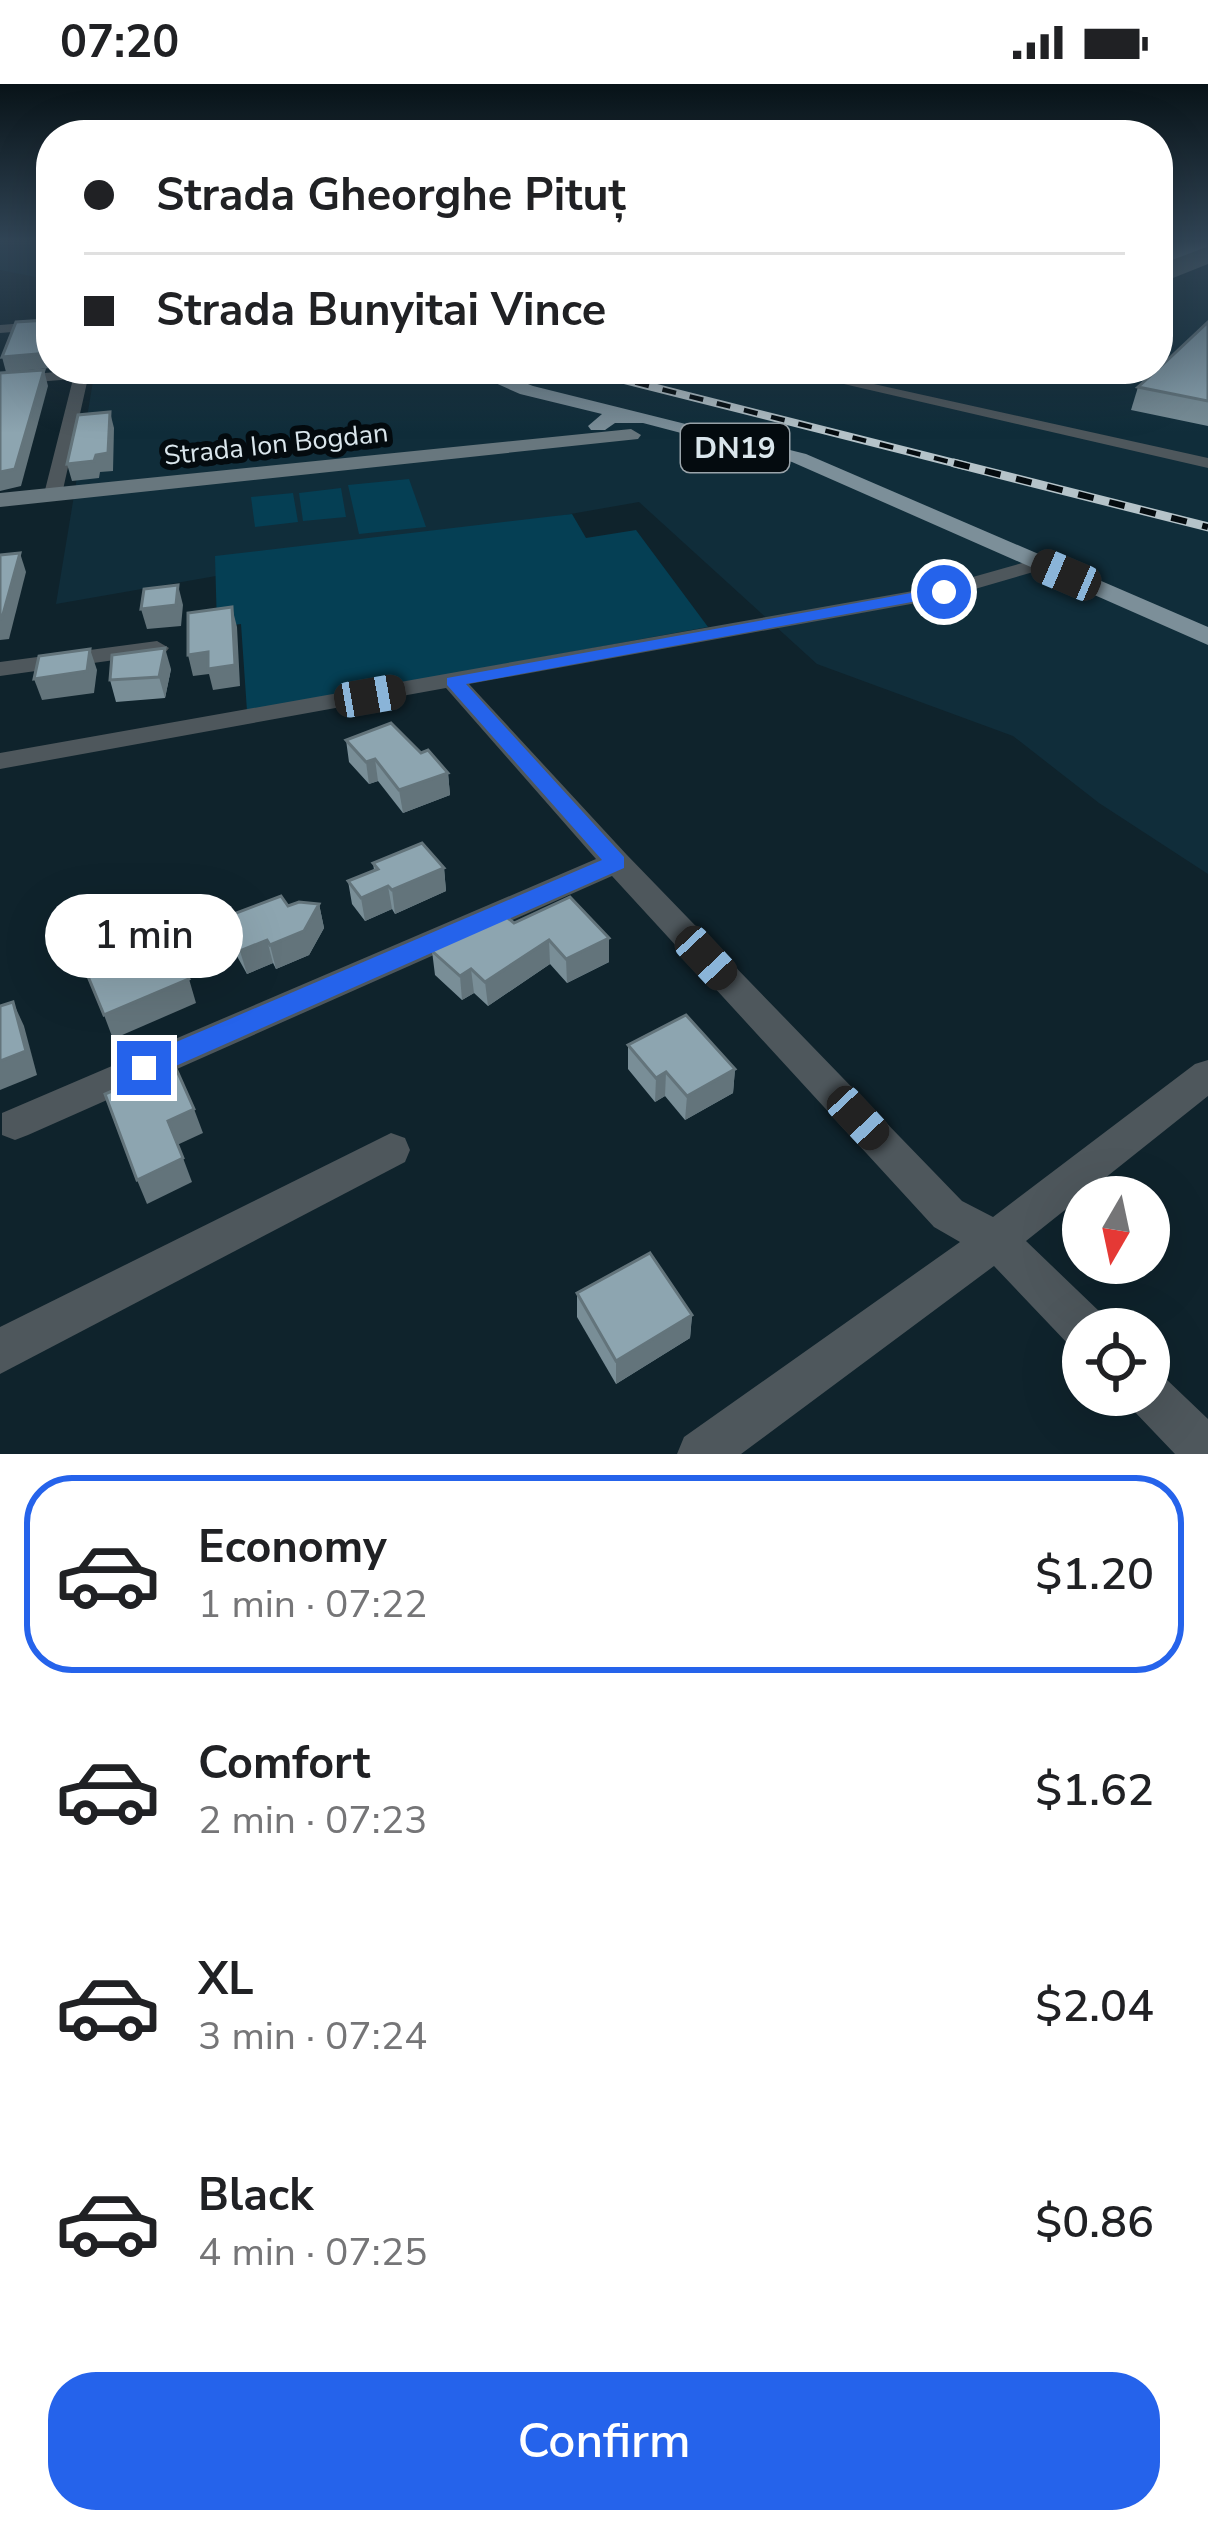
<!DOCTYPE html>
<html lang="en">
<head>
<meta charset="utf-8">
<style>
	body { margin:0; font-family:"Nunito Sans",sans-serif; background:#f2f2f2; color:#202124; height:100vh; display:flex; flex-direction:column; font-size:45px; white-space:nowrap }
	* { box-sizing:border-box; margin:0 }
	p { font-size:39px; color:#757577 }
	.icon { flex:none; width:66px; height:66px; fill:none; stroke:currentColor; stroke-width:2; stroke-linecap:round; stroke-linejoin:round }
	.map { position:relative; height:1370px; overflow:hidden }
	.side { display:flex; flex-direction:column; background:#fff; flex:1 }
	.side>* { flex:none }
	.hud { position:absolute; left:36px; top:36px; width:1137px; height:264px; border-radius:48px; box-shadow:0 12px 48px #0002; display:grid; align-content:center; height:264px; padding:0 48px; background:#fff }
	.needle { width:78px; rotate:189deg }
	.buttons { position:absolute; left:1062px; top:1092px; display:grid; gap:24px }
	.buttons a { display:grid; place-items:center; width:108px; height:108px; border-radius:50%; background:#fff; box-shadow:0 12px 48px #0002; font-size:60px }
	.end { position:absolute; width:54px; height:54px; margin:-27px; border:15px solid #2563eb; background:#fff; box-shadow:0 0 0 6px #fff }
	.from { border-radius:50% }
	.bubble { position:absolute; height:84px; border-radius:42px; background:#fff; box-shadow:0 12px 48px #0002; font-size:39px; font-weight:600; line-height:84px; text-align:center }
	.car { position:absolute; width:36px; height:72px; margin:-36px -18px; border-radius:15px; box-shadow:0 0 9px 3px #0007; background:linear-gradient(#222 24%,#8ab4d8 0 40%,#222 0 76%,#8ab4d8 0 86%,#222 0) }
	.hud b { display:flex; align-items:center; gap:42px; height:114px; font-size:45px }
	.hud b+b { border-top:3px solid #e0e0e0 }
	.hud i { width:30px; height:30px; background:#202124 }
	ul { padding:21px 0 0; list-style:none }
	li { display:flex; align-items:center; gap:36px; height:198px; margin:0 24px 18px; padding:0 24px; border:6px solid transparent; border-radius:48px }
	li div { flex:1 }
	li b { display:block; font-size:45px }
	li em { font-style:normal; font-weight:600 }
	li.active { border-color:#2563eb }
	li>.icon { width:108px; height:108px; stroke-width:1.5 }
	.action { display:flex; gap:24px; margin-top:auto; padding:24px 48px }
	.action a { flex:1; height:138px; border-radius:48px; background:#2563eb; color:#fff; font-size:48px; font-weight:600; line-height:138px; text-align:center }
	.status { display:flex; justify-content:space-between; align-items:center; height:84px; padding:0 60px; background:#fff; direction:ltr }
	.status svg { height:33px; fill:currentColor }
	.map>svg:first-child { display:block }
	.built { fill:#102d3a }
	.green { fill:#053f54 }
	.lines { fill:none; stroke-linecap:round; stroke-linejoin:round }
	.minor { fill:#4e575c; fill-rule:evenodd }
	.secondary { fill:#68777e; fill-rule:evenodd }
	.primary { fill:#7c8f99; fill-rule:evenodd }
	.rail-far1-casing { stroke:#b5c3c9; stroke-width:8 }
	.rail-casing { stroke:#b5c3c9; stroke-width:9 }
	.rail-far1 { stroke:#040b0f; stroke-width:4.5; stroke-dasharray:14; stroke-linecap:butt }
	.rail { stroke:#040b0f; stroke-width:6; stroke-dasharray:16; stroke-linecap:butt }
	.wall { fill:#798e97 }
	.shaded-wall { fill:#63747b }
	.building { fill:#8da5b0; stroke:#63747b; stroke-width:3 }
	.route { fill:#2563eb }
	.labels { text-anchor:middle; stroke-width:12; stroke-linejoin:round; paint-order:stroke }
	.far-street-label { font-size:27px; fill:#dae6ec; stroke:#040b0f }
	.shield { fill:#040b0f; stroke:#9aa4aa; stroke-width:3 }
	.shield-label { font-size:30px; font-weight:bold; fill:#dae6ec }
</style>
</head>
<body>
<div class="status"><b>07:20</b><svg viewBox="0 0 49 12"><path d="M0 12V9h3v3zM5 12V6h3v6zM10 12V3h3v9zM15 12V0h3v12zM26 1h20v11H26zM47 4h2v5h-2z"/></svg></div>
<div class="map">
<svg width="1208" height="1370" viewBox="0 0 1208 1370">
	<rect width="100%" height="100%" fill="#0f232c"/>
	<g class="built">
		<polygon points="0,158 51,158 51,196 0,186"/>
		<polygon points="1158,158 1208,158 1208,790 1099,719 1013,652 817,580 639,418 56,520 95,285 1158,285"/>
	</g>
	<g class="green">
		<polygon points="409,395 426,443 359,450 348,401"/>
		<polygon points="341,404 346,433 303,437 299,409"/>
		<polygon points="293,409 298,438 255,443 251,413"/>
		<polygon points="572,430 586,454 636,446 708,543 247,627 241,540 217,543 215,472"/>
	</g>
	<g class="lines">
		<g class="minor">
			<polygon points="51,237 51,245 0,249 0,241"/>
			<polygon points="90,285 62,410 46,414 44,410 73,295 0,301 0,293"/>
			<polygon points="779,285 806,285 1208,374 1208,384"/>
			<polygon points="1040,474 1050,480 1047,484 944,514 469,600 627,771 962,1117 993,1133 1195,980 1208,976 1208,1012 1026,1157 1101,1229 1107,1245 1083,1245 1083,1266 1069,1261 994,1182 741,1370 677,1370 684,1353 960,1158 934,1143 612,792 28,1051 15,1056 2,1051 2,1029 596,775 446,604 0,685 0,669 941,502"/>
			<polygon points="157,557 169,564 165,569 0,592 0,578"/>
			<polygon points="391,1049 405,1054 410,1066 405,1078 0,1290 0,1243"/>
			<polygon points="1149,1287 1165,1294 1208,1335 1208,1370 1175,1370 1133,1326 1126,1311 1149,1311"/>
		</g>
		<polygon class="secondary" points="631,345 641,351 638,355 0,423 0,409"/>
		<polygon class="primary" points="464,285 489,285 533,302 806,370 1208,543 1208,561 792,378 643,339 615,339 605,346 591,346 588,342 602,330 520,310"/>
		<g class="rail-far1-casing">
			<polyline id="rail-far1" points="581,285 966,382"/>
		</g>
		<g class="rail-casing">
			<polyline id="rail" points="954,379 1208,443"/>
		</g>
		<use href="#rail-far1" class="rail-far1"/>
		<use href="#rail" class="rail"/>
	</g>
	<g class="wall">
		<polygon points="1208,238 1208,342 1131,326 1138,303"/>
		<polygon points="171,585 165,614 116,618 110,596"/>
		<polygon points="346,656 421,669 448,689 450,711 403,729 378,697 369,700 349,678"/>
		<polygon points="373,779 444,784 446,807 395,830 392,825 365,837 352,820 348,797 374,786"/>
		<polygon points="319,820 324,844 309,871 276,885 273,879 247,890 229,858 223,834 288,822"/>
		<polygon points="514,839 609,854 609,878 567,899 550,880 488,922 474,909 462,916 435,891 432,867"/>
		<polygon points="628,961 735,985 733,1009 685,1036 665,1012 655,1018 628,985"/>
		<polygon points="577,1209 692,1231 690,1254 616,1300 577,1233"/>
	</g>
	<g class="shaded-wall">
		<polygon points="1208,164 1208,180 1158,200 1158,183"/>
		<polygon points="51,262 51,284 6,288 2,273"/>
		<polygon points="44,286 48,302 21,402 0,407 0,388"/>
		<polygon points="110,328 114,344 113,387 100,388 99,394 72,397 67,380"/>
		<polygon points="20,469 26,488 9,555 0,556 0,535"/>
		<polygon points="178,501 183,521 181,542 147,545 141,525"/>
		<polygon points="232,523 237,543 240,602 213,606 209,590 193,592 188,571 208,568"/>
		<polygon points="165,564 171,585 165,614 159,593"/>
		<polygon points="90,565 97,586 94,609 42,616 34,595"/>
		<polygon points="375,675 378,697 369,700 366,678"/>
		<polygon points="448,689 450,711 403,729 399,706"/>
		<polygon points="444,784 446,807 395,830 392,806"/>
		<polygon points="388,802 392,825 365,837 361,814"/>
		<polygon points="319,820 324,844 309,871 276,885 270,861"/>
		<polygon points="609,854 609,878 567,899 566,875"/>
		<polygon points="267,856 273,879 247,890 240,867"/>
		<polygon points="549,856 550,880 488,922 485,898"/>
		<polygon points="471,885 474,909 462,916 460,892"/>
		<polygon points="189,895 196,919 113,955 104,931"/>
		<polygon points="13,918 24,942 37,991 0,1006 0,977"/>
		<polygon points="735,985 733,1009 685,1036 687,1012"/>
		<polygon points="666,988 665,1012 655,1018 656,994"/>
		<polygon points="194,1025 203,1049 177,1061 168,1037"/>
		<polygon points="183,1074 192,1098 147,1120 137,1096"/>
		<polygon points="692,1231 690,1254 616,1300 616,1277"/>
	</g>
	<g class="building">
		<polygon points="1158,158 1208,158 1208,164 1158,183"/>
		<polygon points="50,220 51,262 49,269 2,273 16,238 47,236"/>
		<polygon points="1208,238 1208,317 1138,303 1158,285"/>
		<polygon points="44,286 15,385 0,388 0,289"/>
		<polygon points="110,328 108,369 96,371 94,377 67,380 78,331"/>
		<polygon points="20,469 2,534 0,535 0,471"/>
		<polygon points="178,501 176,521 141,525 144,505"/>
		<polygon points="232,523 235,581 208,585 208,568 188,571 188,529"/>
		<polygon points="165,564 159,593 110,596 112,571"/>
		<polygon points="90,565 87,587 34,595 39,572"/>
		<polygon points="391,639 421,669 428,666 448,689 399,706 375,675 366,678 346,656"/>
		<polygon points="422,759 444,784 392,806 388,802 361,814 348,797 378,785 373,779"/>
		<polygon points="281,812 288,822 299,818 319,820 304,847 270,861 267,856 240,867 223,834"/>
		<polygon points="570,813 609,854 566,875 549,856 485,898 471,885 460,892 432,867 499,827 514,839"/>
		<polygon points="169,855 189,895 104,931 80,873 109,862 115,877"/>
		<polygon points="13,918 26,967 0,977 0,922"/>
		<polygon points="686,931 735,985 687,1012 666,988 656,994 628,961"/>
		<polygon points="174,980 194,1025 168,1037 183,1074 137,1096 105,1010"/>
		<polygon points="650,1169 692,1231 616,1277 577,1209"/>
	</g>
	<linearGradient id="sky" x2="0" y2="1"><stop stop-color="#081318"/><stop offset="0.45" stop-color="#314556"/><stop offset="1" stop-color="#314556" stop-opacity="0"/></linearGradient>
	<rect width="1208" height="349" fill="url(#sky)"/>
	<polygon class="route" points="944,503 952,508 950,511 466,600 624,773 624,784 153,992 134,992 131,984 134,976 602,776 447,601 447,594"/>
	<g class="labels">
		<g class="far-street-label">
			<text transform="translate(276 360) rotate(-6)" y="9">Strada Ion Bogdan</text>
		</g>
		<rect class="shield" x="681" y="340" width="108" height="48" rx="9"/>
		<g class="shield-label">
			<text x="735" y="374">DN19</text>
		</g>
	</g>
</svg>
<div class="buttons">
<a><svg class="needle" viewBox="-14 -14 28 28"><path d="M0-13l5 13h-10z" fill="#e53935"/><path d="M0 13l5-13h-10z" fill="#757577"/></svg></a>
<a><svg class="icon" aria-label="locate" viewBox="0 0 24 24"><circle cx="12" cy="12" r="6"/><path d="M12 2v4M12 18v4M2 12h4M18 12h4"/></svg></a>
</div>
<i class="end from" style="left:944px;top:508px"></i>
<i class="end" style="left:144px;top:984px"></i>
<div class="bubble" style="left:45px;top:810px;width:198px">1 min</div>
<i class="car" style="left:1066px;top:491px;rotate:293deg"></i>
<i class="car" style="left:370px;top:612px;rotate:80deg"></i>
<i class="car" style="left:706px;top:874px;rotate:137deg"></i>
<i class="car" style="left:858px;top:1034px;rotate:137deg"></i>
<div class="hud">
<b><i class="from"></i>Strada Gheorghe Pituț</b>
<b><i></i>Strada Bunyitai Vince</b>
</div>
</div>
<section class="side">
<ul>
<li class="active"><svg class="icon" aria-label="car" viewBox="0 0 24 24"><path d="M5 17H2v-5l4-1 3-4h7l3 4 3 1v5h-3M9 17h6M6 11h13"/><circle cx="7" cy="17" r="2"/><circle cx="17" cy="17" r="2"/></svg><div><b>Economy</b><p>1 min · 07:22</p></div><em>$1.20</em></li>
<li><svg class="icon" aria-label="car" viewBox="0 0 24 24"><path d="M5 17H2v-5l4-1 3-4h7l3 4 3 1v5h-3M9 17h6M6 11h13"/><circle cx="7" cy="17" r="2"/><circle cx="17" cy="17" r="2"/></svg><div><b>Comfort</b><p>2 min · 07:23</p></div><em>$1.62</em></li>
<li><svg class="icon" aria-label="car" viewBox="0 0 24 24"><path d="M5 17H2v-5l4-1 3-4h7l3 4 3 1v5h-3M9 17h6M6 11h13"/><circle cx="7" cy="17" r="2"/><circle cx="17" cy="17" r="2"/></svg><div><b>XL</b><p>3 min · 07:24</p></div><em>$2.04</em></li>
<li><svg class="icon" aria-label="car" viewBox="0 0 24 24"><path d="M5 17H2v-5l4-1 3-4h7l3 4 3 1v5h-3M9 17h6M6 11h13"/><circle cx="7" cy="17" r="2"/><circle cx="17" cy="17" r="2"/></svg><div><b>Black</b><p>4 min · 07:25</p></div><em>$0.86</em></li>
</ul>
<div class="action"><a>Confirm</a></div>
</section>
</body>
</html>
